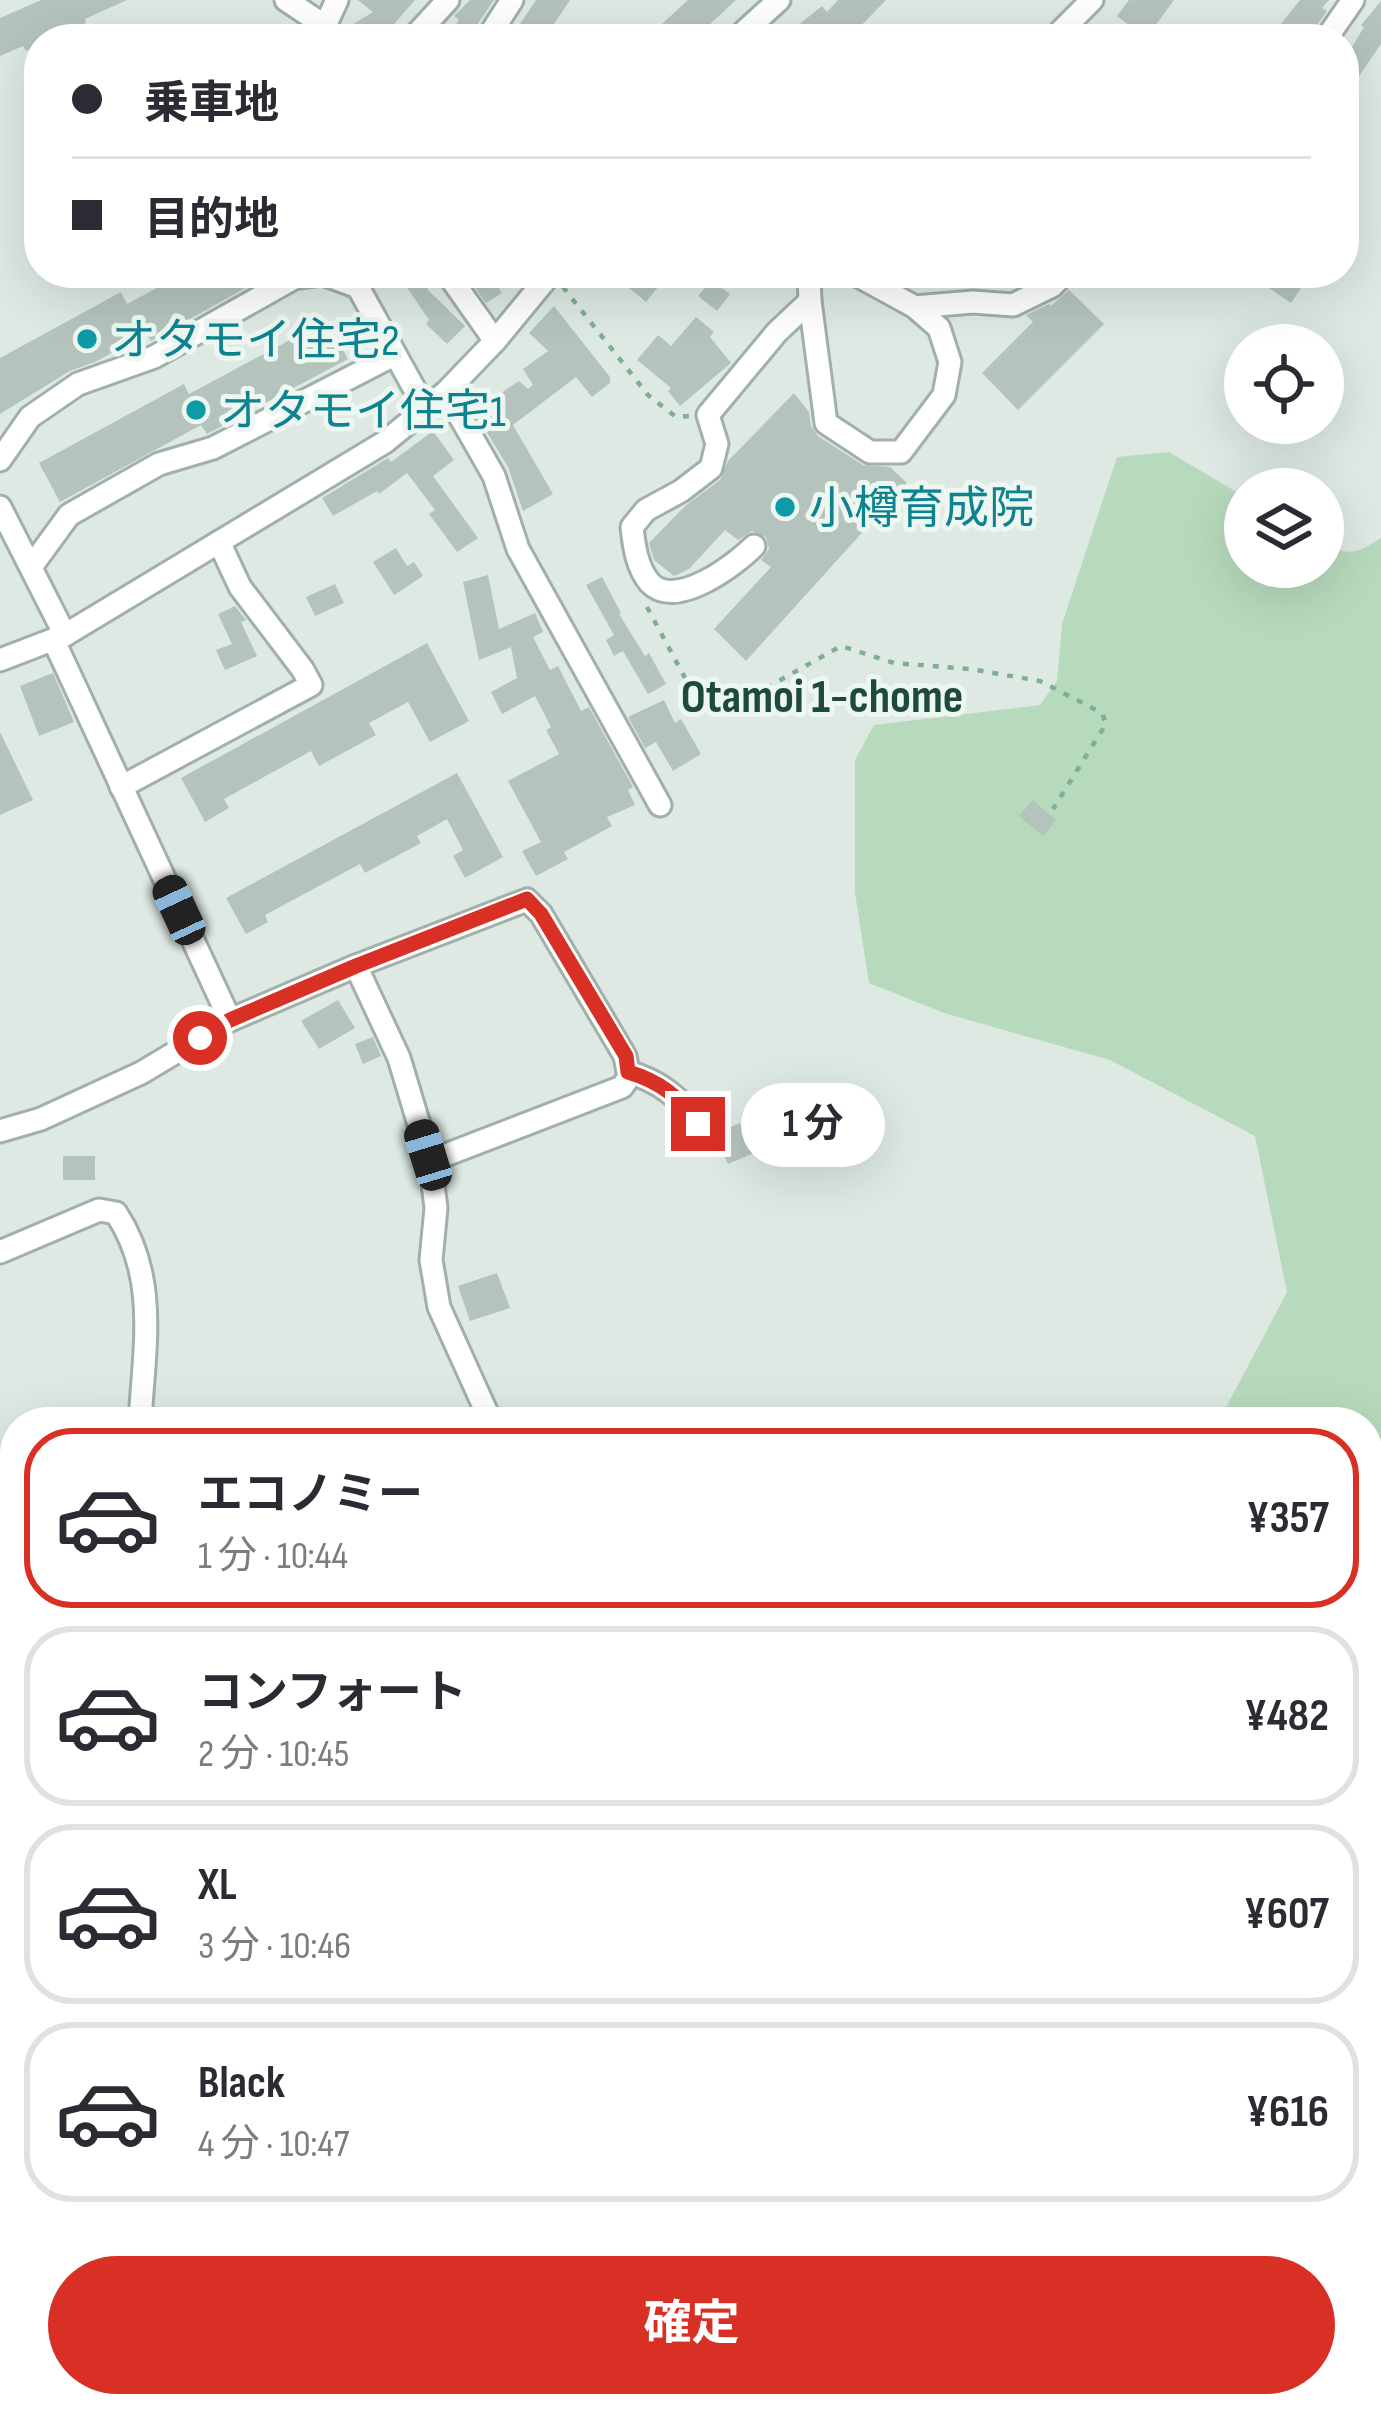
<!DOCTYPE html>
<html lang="ja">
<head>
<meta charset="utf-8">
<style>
	body { margin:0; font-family:"Sofia Sans Condensed","Noto Sans JP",sans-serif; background:#f2f2f3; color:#2b2b33; height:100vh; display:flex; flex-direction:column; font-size:45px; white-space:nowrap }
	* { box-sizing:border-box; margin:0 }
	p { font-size:39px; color:#7c7c81 }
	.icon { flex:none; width:66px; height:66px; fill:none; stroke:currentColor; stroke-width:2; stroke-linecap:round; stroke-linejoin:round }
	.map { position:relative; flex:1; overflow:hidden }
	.details { position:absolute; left:0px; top:1407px; width:1383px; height:1011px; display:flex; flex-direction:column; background:#fff; border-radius:48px 48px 0 0; box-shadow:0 12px 48px #0002 }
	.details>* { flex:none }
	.banner { position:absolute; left:24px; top:24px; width:1335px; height:264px; border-radius:48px; box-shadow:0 12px 48px #0002; display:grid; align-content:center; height:264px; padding:0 48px; background:#fff }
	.controls { position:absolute; left:1224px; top:324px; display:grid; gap:24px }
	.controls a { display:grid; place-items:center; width:120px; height:120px; border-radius:50%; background:#fff; box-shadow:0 12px 48px #0002; font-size:60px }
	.end { position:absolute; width:54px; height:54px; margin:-27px; border:15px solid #d93025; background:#fff; box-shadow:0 0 0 6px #fff }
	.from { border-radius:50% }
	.bubble { position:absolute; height:84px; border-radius:42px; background:#fff; box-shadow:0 12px 48px #0002; font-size:39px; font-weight:700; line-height:84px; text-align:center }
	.car { position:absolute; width:36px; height:72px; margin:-36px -18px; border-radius:15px; box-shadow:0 0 9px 3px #0007; background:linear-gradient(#222 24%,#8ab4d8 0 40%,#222 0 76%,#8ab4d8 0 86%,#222 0) }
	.banner b { display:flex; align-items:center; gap:42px; height:114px; font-size:45px }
	.banner b+b { border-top:3px solid #e1e1e2 }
	.banner i { width:30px; height:30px; background:#2b2b33 }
	ul { padding:21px 0 0; list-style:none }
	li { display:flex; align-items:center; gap:36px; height:180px; margin:0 24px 18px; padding:0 24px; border:6px solid #e1e1e2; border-radius:48px }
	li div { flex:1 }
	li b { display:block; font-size:45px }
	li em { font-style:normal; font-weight:700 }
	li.active { border-color:#d93025 }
	li>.icon { width:108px; height:108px; stroke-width:1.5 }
	.button { display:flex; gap:24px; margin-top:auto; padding:24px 48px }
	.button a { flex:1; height:138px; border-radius:72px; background:#d93025; color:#fff; font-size:48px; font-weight:700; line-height:138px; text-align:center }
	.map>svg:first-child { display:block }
	.green { fill:#b7dabc }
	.building { fill:#b4c4bc }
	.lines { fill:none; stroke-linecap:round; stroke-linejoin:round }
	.minor-casing { stroke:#a1b0a9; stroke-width:27 }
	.path { stroke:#80ac98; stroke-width:4.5; stroke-dasharray:6 9; stroke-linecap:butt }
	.minor { stroke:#fff; stroke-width:21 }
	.route { stroke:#d93025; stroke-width:15 }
	.culture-dot { fill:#0f9aa8; stroke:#eef6f1; stroke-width:4.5 }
	.labels { text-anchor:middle; stroke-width:10; stroke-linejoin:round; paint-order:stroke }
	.culture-label { font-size:45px; fill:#0d838f; stroke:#eef6f1; text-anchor:start }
	.neighbourhood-label { font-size:48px; font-weight:bold; fill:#1d4a39; stroke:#eef6f1 }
</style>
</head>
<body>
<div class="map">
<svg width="1381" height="2416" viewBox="0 0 1381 2416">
	<rect width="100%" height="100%" fill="#dee9e3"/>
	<path class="green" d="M1169,452L1245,497V567H1323V542C1350,558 1356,553 1381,538V1571L1368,1570V1422H1226L1222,1415L1287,1292L1255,1136L1110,1060L944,1013L869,983L855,893V760L874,725L1040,705L1057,681L1062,624L1117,457Z"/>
	<g class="building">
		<polygon points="41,0 127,0 85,19 86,23 52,39 39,39 39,45 26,51 23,46 0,56 0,18"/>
		<polygon points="358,0 415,0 381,39 348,39 345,29 373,12"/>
		<polygon points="470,0 494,0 467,39 446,39 459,20 454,16"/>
		<polygon points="536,0 570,0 544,39 510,39"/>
		<polygon points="688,0 736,0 694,39 676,39 662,24"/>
		<polygon points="838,0 886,0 848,39 781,39 822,6 827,12"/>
		<polygon points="1129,0 1174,0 1146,38 1117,16"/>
		<polygon points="1300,0 1329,0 1322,8 1327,11 1315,28 1304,39 1269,39"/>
		<polygon points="1381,1 1381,44 1344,98 1344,60 1364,27 1361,25"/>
		<polygon points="185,273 272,273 151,341 147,334 95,362 70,371 0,414 0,358 121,292 127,304"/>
		<polygon points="397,273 423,273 432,286 427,289 465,326 447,344 426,324 429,320"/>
		<polygon points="465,273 489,273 502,293 486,303"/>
		<polygon points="611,273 643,273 659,286 646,302"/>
		<polygon points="1280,273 1311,273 1291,303 1269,288"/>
		<polygon points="711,280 730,294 717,311 698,296"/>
		<polygon points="1069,290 1104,324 1018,410 982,373 1033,322 1026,315 1049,304 1051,306"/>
		<polygon points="554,306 610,377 610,383 592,397 576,377 513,425 553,494 523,511 508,467 474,411 519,381 528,389 533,385 523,369 548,351 529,333"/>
		<polygon points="696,317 714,332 710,337 731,363 680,406 668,391 671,388 637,360 658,335 671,346"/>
		<polygon points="327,320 348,359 207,434 201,425 60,502 39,463 184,384 189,394"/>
		<polygon points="794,393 809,412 811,426 818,436 863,465 890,467 907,483 746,661 714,629 771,567 761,560 769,549 766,537 752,531 738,540 725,530 689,569 674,576 654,560 649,543 685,506 720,480 728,461"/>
		<polygon points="433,431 454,460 433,476 478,538 457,552 429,514 435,510 407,473 379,494 377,491 333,516 322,498 388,458 391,462"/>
		<polygon points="396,548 407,566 414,562 423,576 394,595 373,562"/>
		<polygon points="488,575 499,629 535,613 543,632 533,637 550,670 558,666 581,711 589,707 633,787 628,790 635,805 607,817 612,826 564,852 568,859 536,876 522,851 541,842 508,781 559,754 546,730 551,727 535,696 502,714 491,692 517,678 511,647 479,660 463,582"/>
		<polygon points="602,577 621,613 619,614 645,656 649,653 666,684 648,694 623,651 614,656 606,640 614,635 586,585"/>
		<polygon points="335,584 344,603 315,616 306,597"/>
		<polygon points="235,606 246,620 241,622 257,656 225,670 216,650 232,644 218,614"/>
		<polygon points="427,643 469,721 430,742 408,702 369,723 376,735 319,766 311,751 224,799 229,808 205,822 181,778"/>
		<polygon points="53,673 74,722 39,736 20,686"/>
		<polygon points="664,700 675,723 681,719 701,754 673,771 656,742 645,748 628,717"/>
		<polygon points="0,732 33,800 0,815"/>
		<polygon points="457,773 503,857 465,878 453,856 463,850 447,819 417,836 421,843 365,873 360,864 265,915 268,922 246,934 226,898"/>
		<polygon points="1033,800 1056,820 1043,836 1019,816"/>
		<polygon points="338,1000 355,1028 319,1049 301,1021"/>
		<polygon points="373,1037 381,1056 363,1064 355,1044"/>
		<polygon points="740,1123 754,1153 728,1164 714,1134"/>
		<rect x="63" y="1156" width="32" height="24"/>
		<polygon points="497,1273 510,1308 470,1321 458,1286"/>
	</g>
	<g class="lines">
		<g class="minor-casing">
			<g id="minor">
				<polyline points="286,0 325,26"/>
				<polyline points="333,39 325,26 337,0"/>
				<polyline points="412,39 448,0"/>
				<polyline points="487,39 512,0"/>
				<polyline points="736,39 779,0"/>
				<polyline points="1053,39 1092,0"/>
				<polyline points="1326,39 1353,0"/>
				<polyline points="447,273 495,341"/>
				<polyline points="809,273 810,301 826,423 870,452 901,452 944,395 950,362 939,328 915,307 853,273"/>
				<polyline points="915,307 973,302 1013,305 1052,286 1065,273"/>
				<polyline points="446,392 494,476 518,549 660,805"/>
				<polyline points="0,460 30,417 78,384 154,357 294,278 323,274 358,287 425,408"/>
				<polyline points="0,507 65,635"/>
				<path d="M754,546C735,565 676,610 650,583C637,568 634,546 632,527L646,510L681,491L711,468L717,444L708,415L777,332L810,301"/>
				<polyline points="31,567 69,515 159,464 213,448 394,355"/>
				<polyline points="54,641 230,1020"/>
				<polyline points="0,660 65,635 385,442 446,392 495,341 551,273"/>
				<polyline points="121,787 311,685 303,670 240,587 219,542"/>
				<polyline points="356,966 399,1058 430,1161 436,1208 431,1260 439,1307 491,1422"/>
				<path d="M628,1072C659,1081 680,1097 698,1124"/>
				<polyline points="0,1131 41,1119 141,1073 230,1020 356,966 527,900 541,914 625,1056 629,1077 622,1087 430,1161"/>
				<path d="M0,1252L99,1210L116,1213C159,1278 144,1348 140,1422"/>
				<polyline points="0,1732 15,1725"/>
				<polyline points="1368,2129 1381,2125"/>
				<polyline points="888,2403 905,2416"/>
				<polyline points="1303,2403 1336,2411 1341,2416"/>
			</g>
		</g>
		<g class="path">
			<polyline points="563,287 648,395 676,417 690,416"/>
			<polyline points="647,607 691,689 727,710 841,646 894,663 970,669 1040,681 1102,713 1106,724 1053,809"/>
		</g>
		<use href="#minor" class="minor"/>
	</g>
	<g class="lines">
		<path class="route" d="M200,1038L230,1020L356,966L527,899L541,914L626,1056L628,1072C659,1081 680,1097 698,1124"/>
	</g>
	<g class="culture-dot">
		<circle cx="87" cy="339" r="12"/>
		<circle cx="196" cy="410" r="12"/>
		<circle cx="785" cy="507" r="12"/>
	</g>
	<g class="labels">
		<g class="culture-label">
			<text x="111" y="355">オタモイ住宅2</text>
			<text x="220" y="426">オタモイ住宅1</text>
			<text x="809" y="523">小樽育成院</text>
		</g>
		<g class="neighbourhood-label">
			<text x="822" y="712">Otamoi 1-chome</text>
		</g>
	</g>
</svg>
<div class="controls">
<a><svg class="icon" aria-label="locate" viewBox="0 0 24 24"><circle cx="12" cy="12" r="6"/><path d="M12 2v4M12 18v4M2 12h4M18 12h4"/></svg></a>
<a><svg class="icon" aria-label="layers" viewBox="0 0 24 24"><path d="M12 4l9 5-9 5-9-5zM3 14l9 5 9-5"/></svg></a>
</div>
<i class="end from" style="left:200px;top:1038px"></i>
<i class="end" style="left:698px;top:1124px"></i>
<div class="bubble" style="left:741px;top:1083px;width:144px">1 分</div>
<i class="car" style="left:179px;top:910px;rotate:335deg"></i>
<i class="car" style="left:428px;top:1155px;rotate:343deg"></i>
<div class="banner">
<b><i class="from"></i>乗車地</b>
<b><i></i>目的地</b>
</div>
<section class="details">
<ul>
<li class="active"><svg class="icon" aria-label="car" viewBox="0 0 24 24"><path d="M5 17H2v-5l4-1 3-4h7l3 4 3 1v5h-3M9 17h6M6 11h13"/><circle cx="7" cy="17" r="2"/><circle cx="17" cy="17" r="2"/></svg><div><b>エコノミー</b><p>1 分 · 10:44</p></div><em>¥357</em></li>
<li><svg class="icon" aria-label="car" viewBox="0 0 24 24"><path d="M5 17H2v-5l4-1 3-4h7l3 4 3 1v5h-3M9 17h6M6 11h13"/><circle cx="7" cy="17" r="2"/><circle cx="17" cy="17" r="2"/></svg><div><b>コンフォート</b><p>2 分 · 10:45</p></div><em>¥482</em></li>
<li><svg class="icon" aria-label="car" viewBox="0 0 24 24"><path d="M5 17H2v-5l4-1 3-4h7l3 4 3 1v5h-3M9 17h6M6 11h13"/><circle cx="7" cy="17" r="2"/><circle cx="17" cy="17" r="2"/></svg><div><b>XL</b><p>3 分 · 10:46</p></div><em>¥607</em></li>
<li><svg class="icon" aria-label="car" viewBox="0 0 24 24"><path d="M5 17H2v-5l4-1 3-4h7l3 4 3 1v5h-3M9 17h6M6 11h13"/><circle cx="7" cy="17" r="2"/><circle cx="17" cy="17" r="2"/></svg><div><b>Black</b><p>4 分 · 10:47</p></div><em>¥616</em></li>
</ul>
<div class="button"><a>確定</a></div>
</section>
</div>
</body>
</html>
